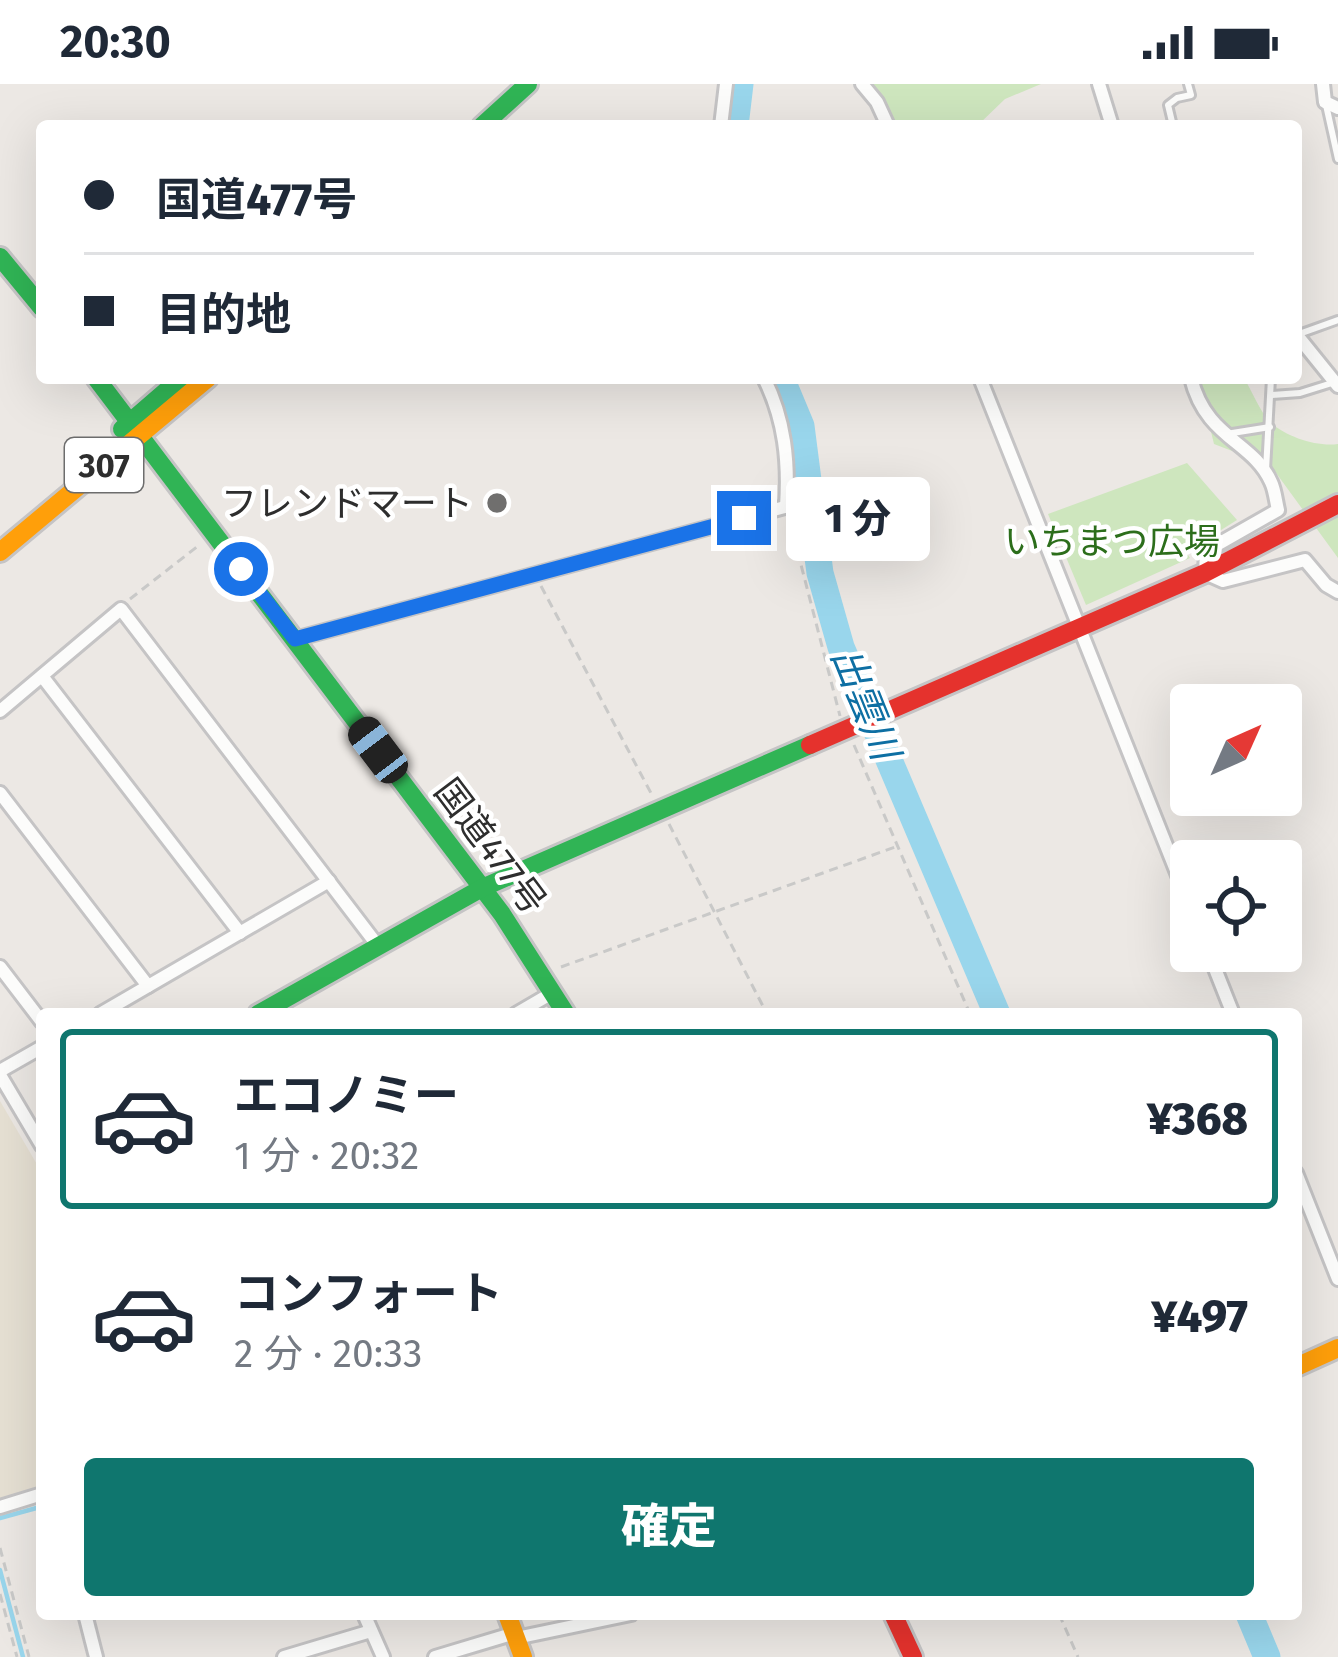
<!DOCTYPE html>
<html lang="ja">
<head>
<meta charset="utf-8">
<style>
	body { margin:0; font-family:"Fira Sans","Noto Sans JP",sans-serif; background:#f6f6f7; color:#1f2937; height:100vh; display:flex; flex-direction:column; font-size:45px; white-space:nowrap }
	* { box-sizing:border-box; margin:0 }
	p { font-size:39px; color:#747a83 }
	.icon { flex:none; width:66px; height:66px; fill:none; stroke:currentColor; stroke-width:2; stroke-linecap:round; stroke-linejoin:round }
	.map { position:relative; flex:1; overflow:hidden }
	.side { position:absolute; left:36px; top:924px; width:1266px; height:612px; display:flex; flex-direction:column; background:#fff; border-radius:12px; box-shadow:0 12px 48px #0002 }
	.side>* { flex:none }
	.hud { position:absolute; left:36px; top:36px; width:1266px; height:264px; border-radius:12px; box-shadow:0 12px 48px #0002; display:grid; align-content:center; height:264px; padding:0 48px; background:#fff }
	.needle { width:78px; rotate:45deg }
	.fabs { position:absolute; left:1170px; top:600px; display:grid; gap:24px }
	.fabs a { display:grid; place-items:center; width:132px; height:132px; border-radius:12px; background:#fff; box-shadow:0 12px 48px #0002; font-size:60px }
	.end { position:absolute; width:54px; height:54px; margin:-27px; border:15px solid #1a73e8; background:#fff; box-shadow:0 0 0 6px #fff }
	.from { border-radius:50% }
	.bubble { position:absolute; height:84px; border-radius:12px; background:#fff; box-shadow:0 12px 48px #0002; font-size:39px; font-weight:800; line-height:84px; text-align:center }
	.car { position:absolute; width:36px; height:72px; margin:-36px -18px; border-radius:15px; box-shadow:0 0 9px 3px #0007; background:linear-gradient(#222 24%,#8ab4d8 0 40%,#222 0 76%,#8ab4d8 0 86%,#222 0) }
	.hud b { display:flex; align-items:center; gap:42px; height:114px; font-size:45px }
	.hud b+b { border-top:3px solid #e0e1e3 }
	.hud i { width:30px; height:30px; background:#1f2937 }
	ul { padding:21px 0 0; list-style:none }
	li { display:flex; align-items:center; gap:36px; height:180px; margin:0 24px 18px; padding:0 24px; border:6px solid transparent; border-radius:12px }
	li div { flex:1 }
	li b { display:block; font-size:45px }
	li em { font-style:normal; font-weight:800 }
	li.current { border-color:#0f766e }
	li>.icon { width:108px; height:108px; stroke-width:1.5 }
	.action { display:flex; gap:24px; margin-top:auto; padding:24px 48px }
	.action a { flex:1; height:138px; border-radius:12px; background:#0f766e; color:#fff; font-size:48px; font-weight:800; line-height:138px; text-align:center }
	.status { display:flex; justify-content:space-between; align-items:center; height:84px; padding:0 60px; background:#fff; direction:ltr }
	.status svg { height:33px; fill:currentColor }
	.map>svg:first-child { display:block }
	.education { fill:#e6e0d3 }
	.green { fill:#cee6be }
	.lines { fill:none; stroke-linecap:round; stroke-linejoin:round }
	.stream { stroke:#99d6ec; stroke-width:4.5 }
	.river { stroke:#99d6ec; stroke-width:27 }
	.lane-casing { stroke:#c5c4c5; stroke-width:12 }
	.street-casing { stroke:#c5c4c5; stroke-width:18 }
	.fast-casing { stroke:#c5c4c5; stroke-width:24 }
	.slow-casing { stroke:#c5c4c5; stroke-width:24 }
	.jam-casing { stroke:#c5c4c5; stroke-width:24 }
	.path { stroke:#c9c9c8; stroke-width:3; stroke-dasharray:9 6; stroke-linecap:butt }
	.lane { stroke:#fcfcfb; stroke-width:6 }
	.street { stroke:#fcfcfb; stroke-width:12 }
	.fast { stroke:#30b455; stroke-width:18 }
	.slow { stroke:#ff9f0a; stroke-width:18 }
	.jam { stroke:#e5322d; stroke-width:18 }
	.route { stroke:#1a73e8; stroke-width:15 }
	.poi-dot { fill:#706f6e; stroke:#fff; stroke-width:4.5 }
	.labels { text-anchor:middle; stroke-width:9; stroke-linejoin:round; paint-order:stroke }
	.shield { fill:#fff; stroke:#6d6d6d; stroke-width:3 }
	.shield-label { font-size:33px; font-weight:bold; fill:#2e2e2e }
	.poi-label { font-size:36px; fill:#2e2e2e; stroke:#fff; text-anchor:end }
	.park-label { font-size:36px; fill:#2c6e1b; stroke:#fff }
	.street-label { font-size:36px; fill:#2e2e2e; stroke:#fff }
	.water-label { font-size:39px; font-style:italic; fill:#0d6fa3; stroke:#fff }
</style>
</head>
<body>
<div class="status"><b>20:30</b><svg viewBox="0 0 49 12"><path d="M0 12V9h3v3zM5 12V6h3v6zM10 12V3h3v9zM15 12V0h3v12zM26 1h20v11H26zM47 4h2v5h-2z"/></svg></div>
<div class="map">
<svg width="1338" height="1573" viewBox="0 0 1338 1573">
	<rect width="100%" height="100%" fill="#ece8e4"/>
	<polygon class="education" points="0,1017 42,1089 42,1403 0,1416"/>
	<g class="green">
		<polygon points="869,0 1041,0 1005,15 977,42 893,42 883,12"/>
		<path d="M1198,294H1244C1252,307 1260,328 1271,339C1287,353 1317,363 1338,360V474L1271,382L1214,360Z"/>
		<polygon points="1187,379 1237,436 1186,468 1190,474 1086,521 1048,430"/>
	</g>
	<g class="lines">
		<g class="stream">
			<polyline points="0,1434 40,1423"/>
			<polyline points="0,1486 23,1573"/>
		</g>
		<g class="river">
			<polyline points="735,42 740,0"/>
			<polyline points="781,294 801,342 820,489 841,563 997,930"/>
			<polyline points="1249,1530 1267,1573"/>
		</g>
		<g class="lane-casing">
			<g id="lane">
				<polyline points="1326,21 1338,75"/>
				<polyline points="1173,42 1168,21 1177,14 1191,11 1188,0"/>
				<polyline points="1299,250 1338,236"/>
				<polyline points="1272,311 1300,309 1332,299"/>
				<polyline points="1226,350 1270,343"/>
				<polyline points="1266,386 1271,294"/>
			</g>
		</g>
		<g class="street-casing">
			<g id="street">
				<polyline points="862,0 877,18 888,42"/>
				<polyline points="1099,0 1112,42"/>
				<polyline points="1323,0 1325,18 1338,24"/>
				<polyline points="721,42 726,0"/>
				<polyline points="1296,250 1338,302"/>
				<path d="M764,294C785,336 789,378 786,423"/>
				<polyline points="980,294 1191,824"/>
				<path d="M1191,294C1206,355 1253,357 1271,398C1275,406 1276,418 1278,426L1206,467L1205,489L1223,497L1305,476L1326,501L1338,508"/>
				<polyline points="295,555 833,410"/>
				<polyline points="42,592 240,849"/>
				<polyline points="0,627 121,525 378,862"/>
				<polyline points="0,709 148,902"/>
				<polyline points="1208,867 1233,930"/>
				<polyline points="0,883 42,938"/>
				<polyline points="100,930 329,797"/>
				<polyline points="516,930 552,909"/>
				<polyline points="0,987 42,963"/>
				<polyline points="0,991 42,1062"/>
				<polyline points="1296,1089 1338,1195"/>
				<polyline points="0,1423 42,1410"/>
				<polyline points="85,1530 96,1573"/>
				<polyline points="364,1530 383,1573"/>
				<polyline points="516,1554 631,1530"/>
				<polyline points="284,1573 371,1547"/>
				<polyline points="435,1573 515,1549"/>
			</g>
		</g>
		<g class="fast-casing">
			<g id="fast">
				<polyline points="482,42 528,0"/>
				<polyline points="0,173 42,224"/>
				<polyline points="96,294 502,830 566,930"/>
				<polyline points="122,345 181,294"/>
				<polyline points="258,930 482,804 810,661"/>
			</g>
		</g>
		<g class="slow-casing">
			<g id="slow">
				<polyline points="0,468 208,294"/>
				<polyline points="1296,1283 1338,1264"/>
				<polyline points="507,1530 523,1573"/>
			</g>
		</g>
		<g class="jam-casing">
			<g id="jam">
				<polyline points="810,661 1205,489 1338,420"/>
				<polyline points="893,1530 913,1573"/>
			</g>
		</g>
		<g class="path">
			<polyline points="790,438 840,632"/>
			<polyline points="541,502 652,711"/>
			<polyline points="130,515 198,462"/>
			<polyline points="854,661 970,930"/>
			<polyline points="669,740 767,930"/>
			<polyline points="561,883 898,762"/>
			<polyline points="0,1464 29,1573"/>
			<polyline points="0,1510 17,1573"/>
			<polyline points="1059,1530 1078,1573"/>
		</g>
		<use href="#lane" class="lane"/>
		<use href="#street" class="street"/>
		<use href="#fast" class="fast"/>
		<use href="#slow" class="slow"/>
		<use href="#jam" class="jam"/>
	</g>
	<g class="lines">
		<polyline class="route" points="241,485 295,555 744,434"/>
	</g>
	<circle class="poi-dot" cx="497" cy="419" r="12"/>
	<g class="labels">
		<rect class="shield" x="65" y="354" width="78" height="54" rx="9"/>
		<g class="shield-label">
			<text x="104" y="393">307</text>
		</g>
		<g class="poi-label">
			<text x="473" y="432">フレンドマート</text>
		</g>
		<g class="park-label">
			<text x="1112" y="470">いちまつ広場</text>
		</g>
		<g class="street-label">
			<text transform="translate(491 762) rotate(53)" y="13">国道477号</text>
		</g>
		<g class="water-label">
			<text transform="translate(866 619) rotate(68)" y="14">出雲川</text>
		</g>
	</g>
</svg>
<div class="fabs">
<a><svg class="needle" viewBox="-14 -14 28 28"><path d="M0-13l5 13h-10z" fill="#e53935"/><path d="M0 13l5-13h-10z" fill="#747a83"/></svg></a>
<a><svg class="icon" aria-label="locate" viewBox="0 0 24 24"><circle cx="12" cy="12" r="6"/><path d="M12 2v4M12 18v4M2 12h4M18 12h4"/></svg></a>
</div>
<i class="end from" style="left:241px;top:485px"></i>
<i class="end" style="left:744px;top:434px"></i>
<div class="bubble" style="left:786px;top:393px;width:144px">1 分</div>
<i class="car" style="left:378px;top:666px;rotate:323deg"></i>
<div class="hud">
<b><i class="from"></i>国道477号</b>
<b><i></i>目的地</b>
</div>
<section class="side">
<ul>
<li class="current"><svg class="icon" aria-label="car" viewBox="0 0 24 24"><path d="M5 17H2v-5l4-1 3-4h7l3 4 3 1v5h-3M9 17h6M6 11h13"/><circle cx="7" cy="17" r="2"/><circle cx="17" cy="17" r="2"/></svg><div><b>エコノミー</b><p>1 分 · 20:32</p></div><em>¥368</em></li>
<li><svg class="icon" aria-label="car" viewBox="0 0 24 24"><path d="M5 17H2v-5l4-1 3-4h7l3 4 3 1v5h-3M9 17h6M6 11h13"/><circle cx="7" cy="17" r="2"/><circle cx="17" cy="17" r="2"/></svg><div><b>コンフォート</b><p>2 分 · 20:33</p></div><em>¥497</em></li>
</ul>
<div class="action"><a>確定</a></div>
</section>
</div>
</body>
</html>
